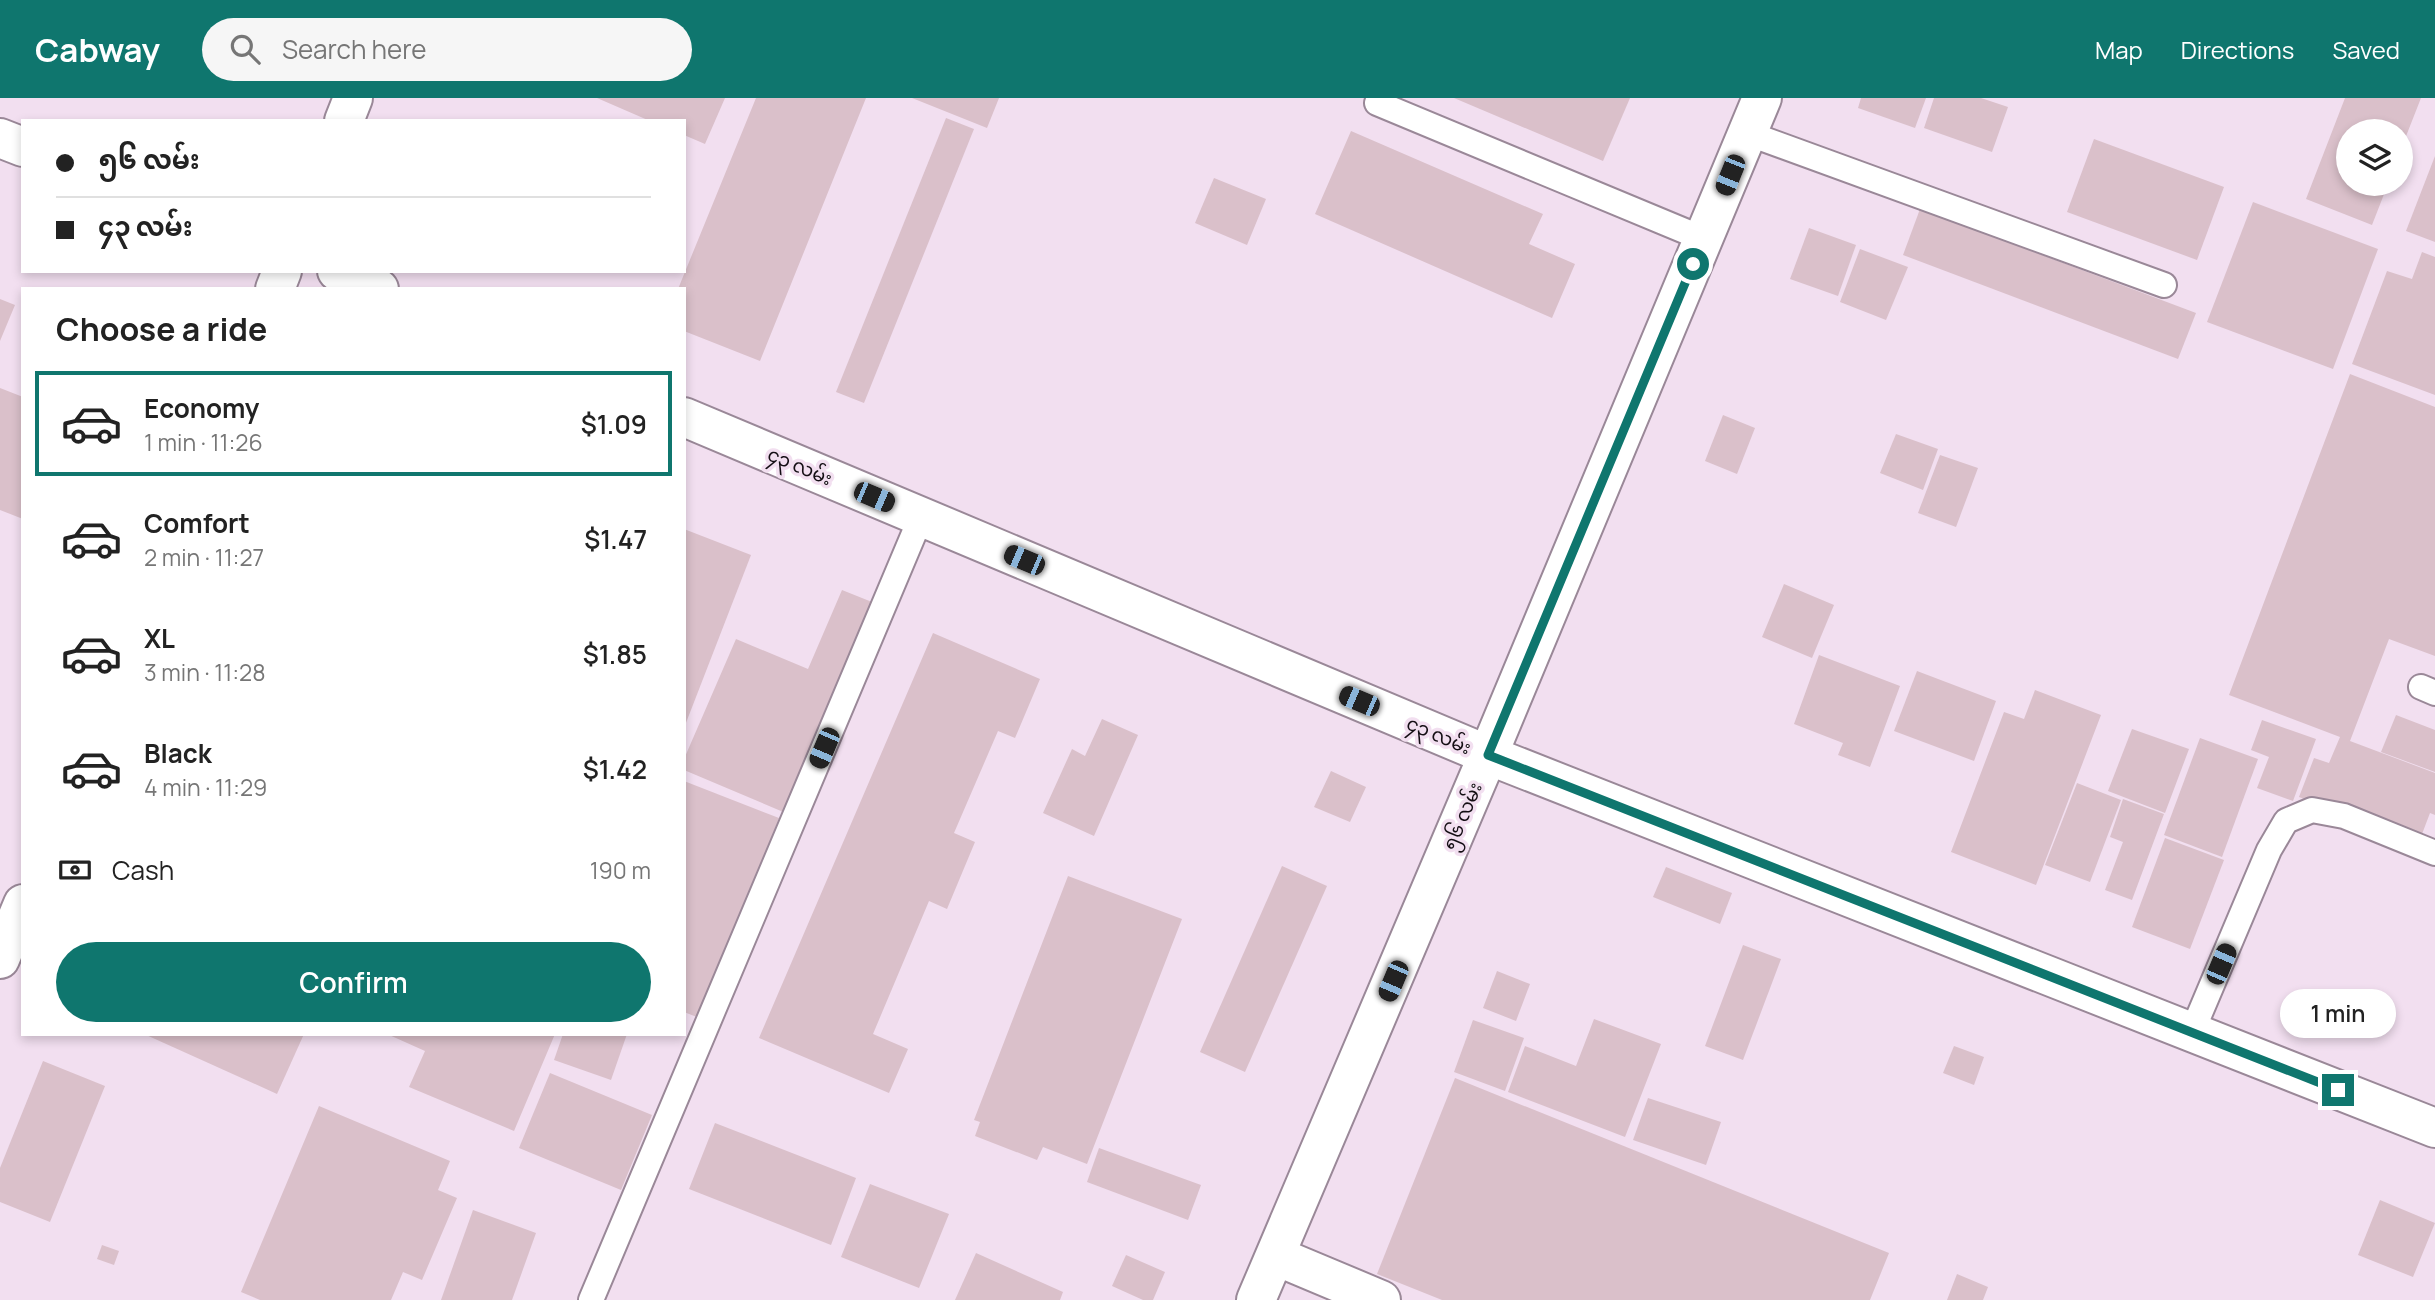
<!DOCTYPE html>
<html lang="en">
<head>
<meta charset="utf-8">
<style>
	body { margin:0; font-family:Manrope,"Noto Sans Myanmar",sans-serif; background:#f6f6f6; color:#222; height:100vh; display:flex; flex-direction:column; font-size:26px; white-space:nowrap }
	* { box-sizing:border-box; margin:0 }
	p { font-size:23px; color:#767676 }
	.icon { flex:none; width:38px; height:38px; fill:none; stroke:currentColor; stroke-width:2; stroke-linecap:round; stroke-linejoin:round }
	.map { position:relative; flex:1; overflow:hidden }
	.side { position:absolute; left:21px; top:189px; width:665px; height:749px; display:flex; flex-direction:column; background:#fff; border-radius:0px; box-shadow:0 4px 10px #0003 }
	.side>* { flex:none }
	.hud { position:absolute; left:21px; top:21px; width:665px; height:154px; border-radius:0px; box-shadow:0 4px 10px #0003; display:grid; align-content:center; height:154px; padding:0 35px; background:#fff }
	.controls { position:absolute; left:2336px; top:21px; display:grid; gap:14px }
	.controls a { display:grid; place-items:center; width:77px; height:77px; border-radius:50%; background:#fff; box-shadow:0 4px 10px #0003; font-size:35px }
	.end { position:absolute; width:32px; height:32px; margin:-16px; border:9px solid #0f766e; background:#fff; box-shadow:0 0 0 4px #fff }
	.from { border-radius:50% }
	.bubble { position:absolute; height:49px; border-radius:24px; background:#fff; box-shadow:0 4px 10px #0003; font-size:23px; font-weight:600; line-height:49px; text-align:center }
	.car { position:absolute; width:21px; height:42px; margin:-21px -10px; border-radius:9px; box-shadow:0 0 5px 2px #0007; background:linear-gradient(#222 24%,#8ab4d8 0 40%,#222 0 76%,#8ab4d8 0 86%,#222 0) }
	.hud b { display:flex; align-items:center; gap:24px; height:66px; font-size:26px }
	.hud b+b { border-top:2px solid #e0e0e0 }
	.hud i { width:18px; height:18px; background:#222 }
	ul { padding:0; list-style:none }
	li { display:flex; align-items:center; gap:21px; height:105px; margin:0 14px 10px; padding:0 21px; border:4px solid transparent; border-radius:0px }
	li div { flex:1 }
	li b { display:block; font-size:26px }
	li em { font-style:normal; font-weight:600 }
	li.selected { border-color:#0f766e }
	li>.icon { width:63px; height:63px; stroke-width:1.5 }
	h2 { padding:0 35px; font-size:32px; line-height:84px }
	.pay { display:flex; align-items:center; gap:18px; height:77px; padding:0 35px; font-size:26px }
	.pay p { margin-inline-start:auto }
	.cta { display:flex; gap:14px; margin-top:auto; padding:14px 35px }
	.cta a { flex:1; height:80px; border-radius:42px; background:#0f766e; color:#fff; font-size:28px; font-weight:600; line-height:80px; text-align:center }
	header { display:flex; align-items:center; gap:42px; box-sizing:border-box; height:98px; padding:0 35px; background:#0f766e; color:#fff }
	header strong { font-size:33px }
	nav { display:flex; gap:38px; margin-inline-start:auto; font-size:24px }
	.search { width:490px; height:63px; background:#f6f6f6; display:flex; align-items:center; gap:18px; box-sizing:border-box; padding:0 24px; border-radius:38px; color:#767676; font-size:26px }
	.map>svg:first-child { display:block }
	.building { fill:#dac0ca }
	.lines { fill:none; stroke-linecap:round; stroke-linejoin:round }
	.service-casing { stroke:#9a8898; stroke-width:28 }
	.minor-casing { stroke:#9a8898; stroke-width:42 }
	.service { stroke:#fff; stroke-width:24 }
	.minor { stroke:#fff; stroke-width:38 }
	.route { stroke:#0f766e; stroke-width:9 }
	.labels { text-anchor:middle; stroke-width:7; stroke-linejoin:round; paint-order:stroke }
	.street-label { font-size:19px; fill:#140e14; stroke:#f2dff0 }
</style>
</head>
<body>
<header>
<strong>Cabway</strong>
<div class="search"><svg class="icon" aria-label="search" viewBox="0 0 24 24"><circle cx="10" cy="10" r="6"/><path d="M15 15l6 6"/></svg>Search here</div>
<nav><a>Map</a><a>Directions</a><a>Saved</a></nav>
</header>
<div class="map">
<svg width="2435" height="1202" viewBox="0 0 2435 1202">
	<rect width="100%" height="100%" fill="#f2dff0"/>
	<g class="building">
		<polygon points="597,0 725,0 705,46 684,37 684,23 650,23"/>
		<polygon points="756,0 866,0 760,263 684,233 684,191 678,191"/>
		<polygon points="912,0 999,0 987,30"/>
		<polygon points="1454,0 1630,0 1603,63"/>
		<polygon points="1861,0 1926,0 1915,30 1858,10"/>
		<polygon points="1934,0 1981,0 2008,9 1992,54 1924,30"/>
		<polygon points="2345,0 2421,0 2401,51 2401,33 2348,33 2348,86 2388,86 2372,127 2306,101"/>
		<polygon points="946,20 974,31 864,305 836,294"/>
		<polygon points="1351,33 1543,116 1529,146 1575,166 1552,220 1315,116"/>
		<polygon points="2094,41 2224,89 2197,162 2067,114"/>
		<polygon points="2435,58 2435,144 2406,133"/>
		<polygon points="1214,80 1266,101 1247,147 1195,125"/>
		<polygon points="2253,104 2378,151 2333,271 2207,224"/>
		<polygon points="1920,111 2196,215 2178,261 1903,157"/>
		<polygon points="1809,130 1856,147 1838,198 1790,181"/>
		<polygon points="1860,151 1908,169 1886,222 1840,204"/>
		<polygon points="2422,154 2435,159 2435,297 2352,266 2387,173 2412,181"/>
		<polygon points="0,201 15,207 0,243"/>
		<polygon points="2350,276 2435,309 2435,558 2389,541 2350,643 2435,675 2435,717 2430,715 2419,744 2299,699 2314,660 2329,665 2340,639 2229,597"/>
		<polygon points="0,290 23,299 23,421 0,412"/>
		<polygon points="1723,317 1755,330 1737,376 1705,363"/>
		<polygon points="1896,336 1938,351 1923,392 1880,375"/>
		<polygon points="1940,357 1978,370 1956,429 1918,415"/>
		<polygon points="684,431 751,457 684,630"/>
		<polygon points="1784,486 1834,507 1812,560 1762,539"/>
		<polygon points="842,492 877,506 788,716 684,672 684,661 736,541 808,571"/>
		<polygon points="933,535 1040,581 1015,640 998,633 954,735 975,744 947,811 929,803 873,936 908,951 889,995 759,940"/>
		<polygon points="1819,557 1900,588 1870,669 1838,657 1843,645 1794,626"/>
		<polygon points="1917,573 1996,603 1974,663 1894,633"/>
		<polygon points="2035,592 2101,617 2036,787 1951,754 2004,614 2024,621"/>
		<polygon points="2396,617 2435,632 2435,674 2381,654"/>
		<polygon points="1102,621 1138,637 1094,738 1043,715 1072,651 1085,658"/>
		<polygon points="2262,622 2316,641 2293,703 2257,690 2269,659 2251,652"/>
		<polygon points="2132,631 2189,651 2165,715 2108,693"/>
		<polygon points="2200,640 2258,661 2222,759 2164,737"/>
		<polygon points="1331,673 1366,689 1350,724 1314,709"/>
		<polygon points="684,683 779,720 702,921 684,914"/>
		<polygon points="2077,685 2121,702 2090,784 2045,767"/>
		<polygon points="2123,701 2164,716 2132,802 2105,792 2123,744 2110,739"/>
		<polygon points="2165,740 2224,762 2190,851 2132,829"/>
		<polygon points="1282,768 1327,788 1245,974 1200,954"/>
		<polygon points="1666,769 1732,795 1720,826 1653,799"/>
		<polygon points="1068,778 1182,821 1087,1066 1043,1049 1037,1062 975,1038 980,1024 974,1022"/>
		<polygon points="1743,847 1781,861 1743,962 1705,948"/>
		<polygon points="1497,873 1530,886 1516,923 1483,910"/>
		<polygon points="1594,921 1661,946 1625,1039 1508,994 1525,948 1576,968"/>
		<polygon points="1473,922 1524,940 1505,993 1454,974"/>
		<polygon points="144,936 304,936 277,996"/>
		<polygon points="387,936 555,936 514,1033 409,989 425,953"/>
		<polygon points="563,936 627,936 611,982 554,962"/>
		<polygon points="1954,948 1984,959 1974,987 1943,975"/>
		<polygon points="43,963 105,988 50,1124 0,1104 0,1070"/>
		<polygon points="550,975 652,1017 621,1092 519,1050"/>
		<polygon points="1455,980 1889,1155 1870,1202 1442,1202 1377,1176"/>
		<polygon points="1648,1000 1721,1024 1706,1067 1633,1042"/>
		<polygon points="319,1008 450,1063 438,1092 457,1100 422,1182 403,1174 391,1202 260,1202 241,1194"/>
		<polygon points="715,1025 856,1080 831,1147 689,1091"/>
		<polygon points="1099,1050 1201,1087 1188,1122 1087,1084"/>
		<polygon points="870,1086 949,1116 919,1190 841,1159"/>
		<polygon points="2380,1102 2435,1125 2413,1179 2358,1157"/>
		<polygon points="473,1112 536,1135 512,1202 441,1202"/>
		<polygon points="102,1147 119,1153 114,1167 97,1161"/>
		<polygon points="976,1155 1063,1194 1060,1202 955,1202"/>
		<polygon points="1126,1157 1165,1174 1153,1202 1143,1202 1112,1188"/>
		<polygon points="1957,1176 1988,1189 1983,1202 1947,1202"/>
	</g>
	<g class="lines">
		<g class="service-casing">
			<g id="service">
				<polyline points="1377,5 1704,141"/>
				<polyline points="1747,35 2164,187"/>
				<polyline points="2421,589 2435,595"/>
				<polyline points="2192,934 2269,752 2286,723 2312,712 2344,718 2435,755"/>
				<polyline points="591,1202 921,419"/>
			</g>
		</g>
		<g class="minor-casing">
			<g id="minor">
				<polyline points="344,23 353,0"/>
				<polyline points="0,40 23,49"/>
				<polyline points="337,173 379,191"/>
				<polyline points="275,191 282,173"/>
				<polyline points="684,319 1488,657 2435,1030"/>
				<polyline points="0,861 23,806"/>
				<polyline points="1276,1158 1381,1202"/>
				<polyline points="1256,1202 1488,657 1762,0"/>
			</g>
		</g>
		<use href="#service" class="service"/>
		<use href="#minor" class="minor"/>
	</g>
	<g class="lines">
		<polyline class="route" points="1693,166 1488,657 2338,992"/>
	</g>
	<g class="labels">
		<g class="street-label">
			<text transform="translate(800 368) rotate(23)" y="7">၄၃ လမ်း</text>
			<text transform="translate(1439 637) rotate(23)" y="7">၄၃ လမ်း</text>
			<text transform="translate(1462 718) rotate(-67)" y="7">၅၆ လမ်း</text>
		</g>
	</g>
</svg>
<div class="controls">
<a><svg class="icon" aria-label="layers" viewBox="0 0 24 24"><path d="M12 4l9 5-9 5-9-5zM3 14l9 5 9-5"/></svg></a>
</div>
<i class="end from" style="left:1693px;top:166px"></i>
<i class="end" style="left:2338px;top:992px"></i>
<div class="bubble" style="left:2280px;top:891px;width:116px">1 min</div>
<i class="car" style="left:1730px;top:77px;rotate:202deg"></i>
<i class="car" style="left:874px;top:399px;rotate:113deg"></i>
<i class="car" style="left:1024px;top:462px;rotate:293deg"></i>
<i class="car" style="left:1359px;top:603px;rotate:293deg"></i>
<i class="car" style="left:824px;top:650px;rotate:203deg"></i>
<i class="car" style="left:2221px;top:866px;rotate:23deg"></i>
<i class="car" style="left:1393px;top:883px;rotate:203deg"></i>
<div class="hud">
<b><i class="from"></i>၅၆ လမ်း</b>
<b><i></i>၄၃ လမ်း</b>
</div>
<section class="side">
<h2>Choose a ride</h2>
<ul>
<li class="selected"><svg class="icon" aria-label="car" viewBox="0 0 24 24"><path d="M5 17H2v-5l4-1 3-4h7l3 4 3 1v5h-3M9 17h6M6 11h13"/><circle cx="7" cy="17" r="2"/><circle cx="17" cy="17" r="2"/></svg><div><b>Economy</b><p>1 min · 11:26</p></div><em>$1.09</em></li>
<li><svg class="icon" aria-label="car" viewBox="0 0 24 24"><path d="M5 17H2v-5l4-1 3-4h7l3 4 3 1v5h-3M9 17h6M6 11h13"/><circle cx="7" cy="17" r="2"/><circle cx="17" cy="17" r="2"/></svg><div><b>Comfort</b><p>2 min · 11:27</p></div><em>$1.47</em></li>
<li><svg class="icon" aria-label="car" viewBox="0 0 24 24"><path d="M5 17H2v-5l4-1 3-4h7l3 4 3 1v5h-3M9 17h6M6 11h13"/><circle cx="7" cy="17" r="2"/><circle cx="17" cy="17" r="2"/></svg><div><b>XL</b><p>3 min · 11:28</p></div><em>$1.85</em></li>
<li><svg class="icon" aria-label="car" viewBox="0 0 24 24"><path d="M5 17H2v-5l4-1 3-4h7l3 4 3 1v5h-3M9 17h6M6 11h13"/><circle cx="7" cy="17" r="2"/><circle cx="17" cy="17" r="2"/></svg><div><b>Black</b><p>4 min · 11:29</p></div><em>$1.42</em></li>
</ul>
<div class="pay"><svg class="icon" aria-label="cash" viewBox="0 0 24 24"><path d="M3 7h18v10H3z"/><circle cx="12" cy="12" r="2"/></svg>Cash<p>190 m</p></div>
<div class="cta"><a>Confirm</a></div>
</section>
</div>
</body>
</html>
